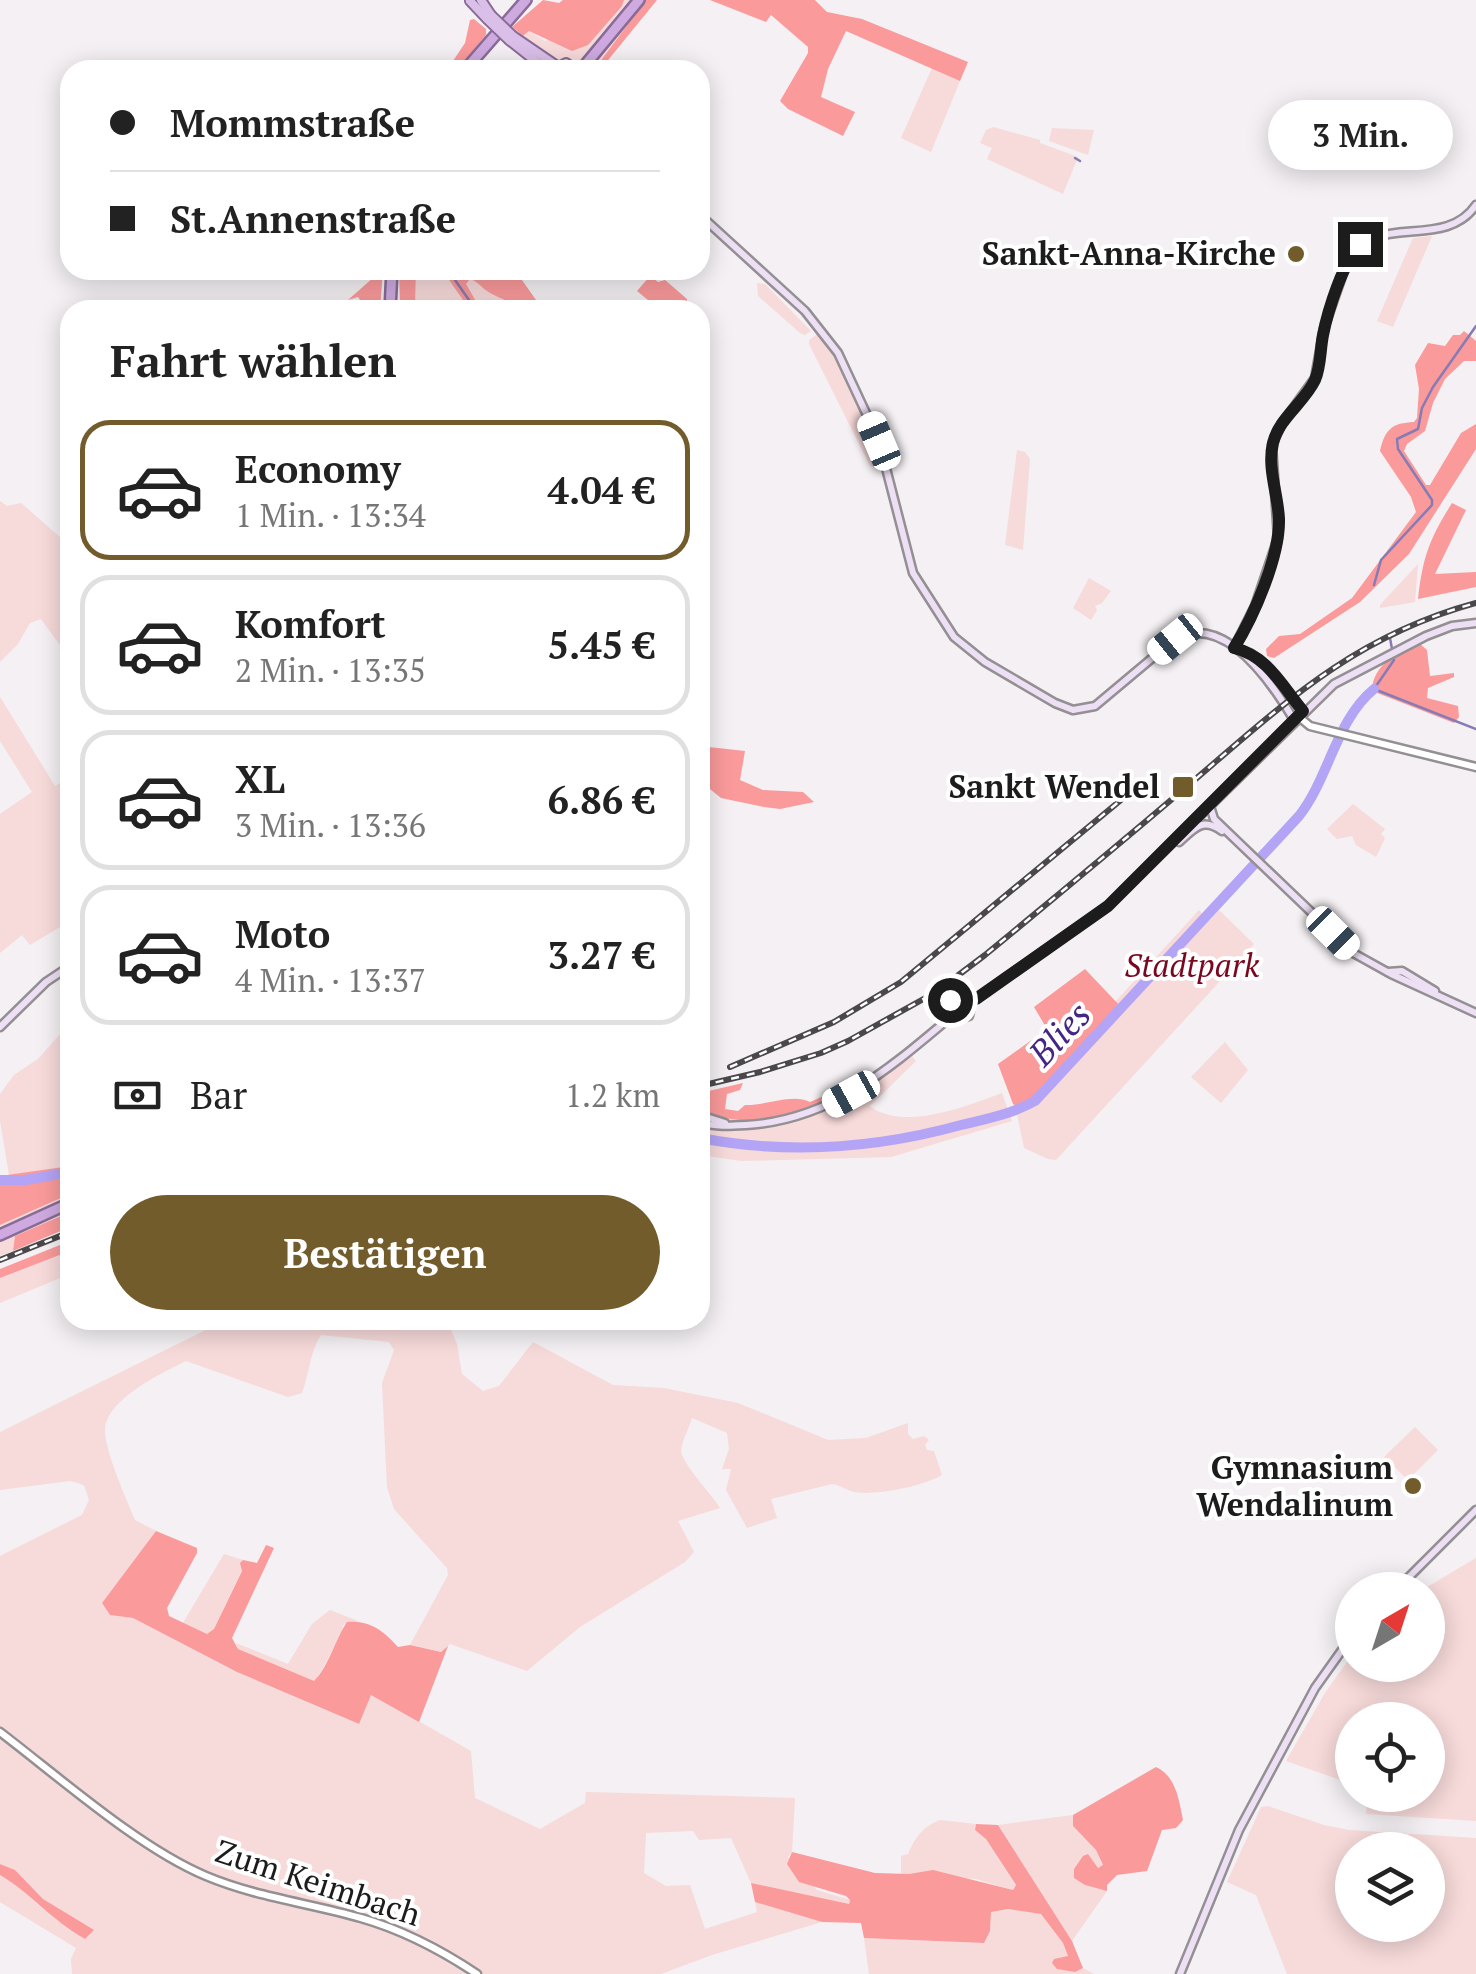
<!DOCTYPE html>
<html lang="de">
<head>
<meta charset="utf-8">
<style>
	body { margin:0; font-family:"PT Serif",serif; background:#f6f6f6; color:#222; height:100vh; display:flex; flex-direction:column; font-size:38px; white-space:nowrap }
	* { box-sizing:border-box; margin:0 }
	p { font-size:32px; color:#767676 }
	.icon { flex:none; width:55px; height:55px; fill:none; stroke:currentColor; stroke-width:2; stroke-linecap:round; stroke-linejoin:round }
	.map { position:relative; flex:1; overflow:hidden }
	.details { position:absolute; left:60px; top:300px; width:650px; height:1030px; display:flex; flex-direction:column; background:#fff; border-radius:30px; box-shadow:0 5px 25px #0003 }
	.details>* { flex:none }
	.top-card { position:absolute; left:60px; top:60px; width:650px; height:220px; border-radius:30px; box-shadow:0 5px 25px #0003; display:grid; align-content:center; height:220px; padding:0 50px; background:#fff }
	.needle { width:65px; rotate:39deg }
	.controls { position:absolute; left:1335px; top:1572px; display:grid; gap:20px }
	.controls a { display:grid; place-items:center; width:110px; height:110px; border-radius:50%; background:#fff; box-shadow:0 5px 25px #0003; font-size:50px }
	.end { position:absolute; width:45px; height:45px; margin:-22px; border:12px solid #1d1c1d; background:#fff; box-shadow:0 0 0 5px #fff }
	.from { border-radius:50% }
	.bubble { position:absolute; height:70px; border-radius:35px; background:#fff; box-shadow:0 5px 25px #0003; font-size:32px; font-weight:600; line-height:70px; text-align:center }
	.car { position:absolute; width:30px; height:60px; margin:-30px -15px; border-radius:12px; box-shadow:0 0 8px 2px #0007; background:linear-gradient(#fff 24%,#345 0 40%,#fff 0 76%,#345 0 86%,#fff 0) }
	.top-card b { display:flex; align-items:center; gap:35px; height:95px; font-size:38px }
	.top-card b+b { border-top:2px solid #e0e0e0 }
	.top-card i { width:25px; height:25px; background:#222 }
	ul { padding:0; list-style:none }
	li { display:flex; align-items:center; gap:30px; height:140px; margin:0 20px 15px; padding:0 30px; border:5px solid #e0e0e0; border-radius:30px }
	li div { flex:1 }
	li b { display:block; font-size:38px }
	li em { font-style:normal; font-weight:600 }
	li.on { border-color:#725c2c }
	li>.icon { width:90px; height:90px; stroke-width:1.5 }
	h2 { padding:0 50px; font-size:45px; line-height:120px }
	.pay { display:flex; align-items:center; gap:25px; height:110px; padding:0 50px; font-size:38px }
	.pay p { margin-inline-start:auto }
	.action { display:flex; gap:20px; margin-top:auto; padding:20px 50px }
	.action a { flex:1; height:115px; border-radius:60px; background:#725c2c; color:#fff; font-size:40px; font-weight:600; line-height:115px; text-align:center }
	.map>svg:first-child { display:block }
	.green { fill:#f7dada; fill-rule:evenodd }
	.forest { fill:#fa9a9b }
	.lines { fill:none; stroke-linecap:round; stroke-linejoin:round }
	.stream { stroke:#867bb4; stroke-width:2.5 }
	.river { stroke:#b3a4f5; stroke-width:10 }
	.tertiary-casing { stroke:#938f92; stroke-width:11 }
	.secondary-casing { stroke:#938f92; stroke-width:11 }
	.primary-casing { stroke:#886b97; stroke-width:12 }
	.trunk-casing { stroke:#886b97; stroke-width:14 }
	.tertiary { stroke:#fff; stroke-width:6 }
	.secondary { stroke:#eddff4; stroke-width:6 }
	.primary { stroke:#dabfe8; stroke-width:8 }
	.trunk { stroke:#ceaae0; stroke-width:9 }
	.rail-casing { stroke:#4a484a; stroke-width:6 }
	.rail { stroke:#fff; stroke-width:2.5; stroke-dasharray:8; stroke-linecap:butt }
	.primary-bridge-casing { stroke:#886b97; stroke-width:12; stroke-linecap:butt }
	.primary-bridge { stroke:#dabfe8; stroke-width:8 }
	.route { stroke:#1d1c1d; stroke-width:12 }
	.poi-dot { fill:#725c2c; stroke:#fff; stroke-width:4 }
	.labels { text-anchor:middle; stroke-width:8; stroke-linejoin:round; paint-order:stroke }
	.poi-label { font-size:32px; font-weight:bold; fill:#1d1c1d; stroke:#fff; text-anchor:end }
	.park-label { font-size:32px; font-style:italic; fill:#7b071f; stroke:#fff }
	.street-label { font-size:32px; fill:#1d1c1d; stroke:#fff }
	.water-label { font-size:35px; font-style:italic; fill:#432782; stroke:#fff }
</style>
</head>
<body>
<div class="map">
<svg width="1476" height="1974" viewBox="0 0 1476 1974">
	<rect width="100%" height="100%" fill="#f4f0f3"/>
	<g class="green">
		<polygon points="624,0 646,0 602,59 600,70 539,70 514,48 529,31 545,41 622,6"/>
		<polygon points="932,68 960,81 931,152 901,138"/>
		<polygon points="993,127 1040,140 1040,143 1078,157 1063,194 987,159 992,148 980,143 986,130"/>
		<polygon points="1052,128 1094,130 1088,155 1049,141"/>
		<polygon points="1432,236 1393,327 1377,321 1413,238"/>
		<path d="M416,270C450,270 452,284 470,310H415Z"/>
		<polygon points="470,279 478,281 484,289 529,310 481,310 465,284"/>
		<polygon points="757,283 765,284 811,331 805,335 800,333 758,296"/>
		<path d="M819,333C847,371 869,417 883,462L880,468L870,466L809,344V340Z"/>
		<polygon points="1017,450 1025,452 1030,459 1023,550 1005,545"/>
		<polygon points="0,501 7,506 21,503 70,546 70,558 62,564 61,590 70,597 70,659 41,619 30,623 18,644 0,662"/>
		<polygon points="1418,564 1415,602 1380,608 1380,605"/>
		<polygon points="1089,578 1111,591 1102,603 1095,606 1097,610 1091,620 1073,608"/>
		<polygon points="0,697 55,786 70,777 70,921 30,945 22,935 0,953 0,814 32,792 0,741"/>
		<polygon points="1353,804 1385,829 1381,834 1385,838 1376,857 1356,845 1352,836 1337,839 1327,829"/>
		<polygon points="1199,910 1209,921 1219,910 1254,944 1056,1160 1048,1159 1024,1148 1015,1105 1031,1094"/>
		<path d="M949,1013L956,1020L912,1056L916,1061L870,1106C902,1132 968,1106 1002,1093L1012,1121L891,1157L741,1161L700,1155V1111L758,1120L859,1085Z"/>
		<polygon points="70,1023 70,1166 9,1175 0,1121 0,1094 14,1075 38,1059"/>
		<polygon points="1225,1042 1248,1070 1221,1103 1191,1077"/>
		<polygon points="70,1194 70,1212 15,1236 13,1251 0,1256 0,1225"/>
		<polygon points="70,1251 70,1274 0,1303 0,1278"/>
		<path d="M226,1320H442L448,1323L457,1344L462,1374L483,1391L499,1386L533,1342L613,1385L664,1388L738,1403L828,1440L866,1438L908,1423V1434L913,1439L924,1436L929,1440L925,1445L927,1450L934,1451L942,1475C924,1486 875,1496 854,1492C846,1490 841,1485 832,1484L771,1499L777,1518L747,1528L726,1490L731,1469H722L729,1449L727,1433L692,1418C689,1428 682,1441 681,1451C681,1462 713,1496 720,1508L678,1521L694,1552L685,1562L580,1627L527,1671L450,1644L442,1652L410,1645L448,1575L447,1568L394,1509L387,1487L382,1383L394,1350L389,1342L321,1335C310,1351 309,1374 302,1393L288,1397L186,1361C162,1373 106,1399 105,1430C104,1449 127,1501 135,1520L156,1531L102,1603L110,1615L133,1618L237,1672L358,1724L371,1694L471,1751L475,1798L540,1829L585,1803L586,1792L795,1798L792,1852L788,1857L817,1890L850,1900L848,1905L751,1883L731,1838L699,1840L693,1831L646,1833L644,1873L666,1886L690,1885L705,1929L757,1912L755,1902L822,1922L712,1955L661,1974H72L71,1959L76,1948L0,1902V1875C31,1893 51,1920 85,1939L93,1931L43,1899L15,1870L0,1864V1556L82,1515L89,1500L84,1485L70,1481L0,1490V1432Z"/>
		<polygon points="1415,1427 1438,1450 1408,1480 1384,1457"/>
		<polygon points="224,1554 243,1560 242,1570 214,1629 207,1634 183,1623"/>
		<polygon points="1476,1558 1476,1821 1366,1814 1368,1795 1428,1795 1428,1720 1352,1720 1352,1784 1286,1761 1325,1693 1352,1655 1352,1665 1428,1665 1428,1590 1422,1590"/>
		<polygon points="330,1610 358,1621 343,1625 341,1635 315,1682 238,1649 236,1643 288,1664 312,1624"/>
		<path d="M1268,1806L1324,1825L1349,1830L1476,1838V1974H1287L1256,1895L1227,1882L1261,1807ZM1352,1850H1428V1925H1352Z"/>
		<polygon points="1073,1815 1073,1826 1096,1850 1103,1866 1098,1868 1088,1855 1085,1885 1107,1891 1072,1941 998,1825"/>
		<path d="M940,1820L976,1824L975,1830L986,1839L1016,1886L1012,1890L976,1879L901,1874V1856L908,1854C916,1836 923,1827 940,1820Z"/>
		<polygon points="1008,1909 1041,1914 1063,1943 1074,1972 1083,1968 1094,1974 869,1974 864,1938 984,1943 990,1931 991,1912"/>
	</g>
	<g class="forest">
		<polygon points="543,0 559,3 563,0 624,0 622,6 588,45 572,51 529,31 523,36 512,27"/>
		<polygon points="646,0 657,0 600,70 602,59"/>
		<polygon points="710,0 815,0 827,12 862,19 968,62 960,81 846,31 828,69 821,97 855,112 843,136 788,109 780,101 808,53 808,47 771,15 766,22"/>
		<polygon points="474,19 486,29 486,35 459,70 447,70 465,43 470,20"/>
		<polygon points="376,270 383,270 380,310 362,310 365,307 358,297 348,300 374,277"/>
		<polygon points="399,270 416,270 415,310 403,310 400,307"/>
		<path d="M437,270H515L543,310C528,310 496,298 484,289C480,285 476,281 470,279L466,284L481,310H470L447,277Z"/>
		<polygon points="650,276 658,282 665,280 687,299 687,310 660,310 637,291"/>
		<path d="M1464,331L1476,341V361H1464L1445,379L1433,403L1425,431L1407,444L1404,451L1426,485H1430L1461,433L1476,424V449L1409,554L1360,602L1274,658L1267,656L1266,649L1279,636L1300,634L1352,598L1416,512L1411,497L1380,451C1385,429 1392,423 1414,422L1417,418L1419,389L1415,365L1428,343L1445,346L1453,335H1460Z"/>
		<path d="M1452,503L1466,510L1435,574L1476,572V587L1418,599C1423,556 1429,540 1452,503Z"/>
		<path d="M1420,644L1427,650L1430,676L1454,673V677L1428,688L1427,698L1458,706L1459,717L1454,723L1372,691C1372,666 1398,650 1420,644Z"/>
		<polygon points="700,746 745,751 740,780 763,790 803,792 814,802 780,809 764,807 721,798 700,781"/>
		<polygon points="1085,969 1122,1008 1035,1101 1021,1109 1013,1104 998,1064 1047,1029 1034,1007"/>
		<path d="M856,1074L862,1081L859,1085C811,1111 754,1133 700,1111V1093L743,1083L740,1090L727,1094L725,1109L738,1111L745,1105C765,1106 792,1093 810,1102L844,1087Z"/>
		<polygon points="70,1166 70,1194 0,1225 0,1176"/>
		<polygon points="70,1212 70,1227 13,1251 15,1236"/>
		<polygon points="70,1241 70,1251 0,1278 0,1269"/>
		<path d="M156,1531L197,1548V1553L167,1608L169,1616L207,1634L214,1629L242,1571L240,1563L243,1560L257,1563L266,1545L274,1548L232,1638L238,1649L314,1681C328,1668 336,1638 347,1622C369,1620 383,1630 398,1647L410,1645L441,1652L448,1646L419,1722L371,1695L359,1724L237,1672L133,1618L110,1615L102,1603Z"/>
		<path d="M1156,1767C1176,1776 1179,1800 1183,1820L1176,1828L1162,1830L1147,1871L1117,1875L1107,1885V1891L1085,1885L1074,1878V1869L1083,1856L1088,1854L1098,1868L1103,1865L1096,1850L1073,1826V1815Z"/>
		<polygon points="976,1824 998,1825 1072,1941 1083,1968 1075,1972 1057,1969 1052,1963 1054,1959 1068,1956 1063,1943 1041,1914 1008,1909 991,1912 990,1931 984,1943 864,1938 861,1923 822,1922 755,1902 751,1883 849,1904 850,1900 846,1896 799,1882 787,1864 792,1852 875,1873 909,1874 933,1870 1013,1890 1016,1885 986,1839 975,1830"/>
		<path d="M0,1864L15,1870L43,1899L94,1930L85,1939C51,1920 31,1893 0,1875Z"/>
	</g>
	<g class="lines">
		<g class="stream">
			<polyline points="1075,158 1080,161"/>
			<polyline points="448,270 476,310"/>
			<polyline points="1374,585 1381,560 1432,505 1432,500 1398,449 1397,439 1418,429 1422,408 1433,387 1476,326"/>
			<polyline points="1390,638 1394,660 1374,689 1476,729"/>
		</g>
		<g class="river">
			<path d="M700,1138C789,1155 874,1149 961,1125C986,1119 1012,1114 1035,1101L1299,816C1329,778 1336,720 1374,689"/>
			<polyline points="0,1180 26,1180 70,1172"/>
		</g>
		<g class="tertiary-casing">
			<g id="tertiary">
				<polyline points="1299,717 1310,726 1476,767"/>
				<path d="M0,1732C59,1777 139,1848 206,1876C256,1897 309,1903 361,1918C403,1930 441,1950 477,1974"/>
			</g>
		</g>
		<g class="secondary-casing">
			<g id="secondary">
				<path d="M700,215L805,311L838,353L879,441L913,573L954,637L985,662L1055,703L1073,710L1095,706L1175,639C1225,612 1272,683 1294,720"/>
				<path d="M1234,648L1255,606L1278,538L1272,445L1281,425L1315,378L1324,328L1348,259C1375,212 1445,251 1476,205"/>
				<path d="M1235,648C1268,655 1282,687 1303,711"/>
				<polyline points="1210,806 1214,819 1355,954 1391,974 1476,1013"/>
				<path d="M1179,842C1195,828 1202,817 1222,831"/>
				<polyline points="1388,972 1402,971 1435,991"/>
				<polyline points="953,1015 949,1005 954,996 962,994 972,1001"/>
				<polyline points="0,1027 46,982 70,966"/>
				<polyline points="700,1115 725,1123"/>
				<path d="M700,1122C715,1127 730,1126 746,1125C832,1120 890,1068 953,1015L962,1018L969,1016L972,1001L1108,906L1334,684L1426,636L1452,626L1476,623"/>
				<polyline points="1396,1590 1476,1510"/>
				<polyline points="1180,1974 1239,1830 1315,1688 1352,1636"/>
			</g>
		</g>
		<g class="primary-casing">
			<g id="primary">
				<polyline points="481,0 491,15"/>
				<polyline points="470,1 487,19"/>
				<polyline points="513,36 557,66"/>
				<polyline points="509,40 547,70"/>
				<polyline points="553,70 566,63 576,70"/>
			</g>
		</g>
		<g class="trunk-casing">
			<g id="trunk">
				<polyline points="465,70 526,0"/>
				<polyline points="581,70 639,0"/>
				<polyline points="390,310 392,270"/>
				<polyline points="0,1235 70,1203"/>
			</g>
		</g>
		<use href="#tertiary" class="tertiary"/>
		<use href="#secondary" class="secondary"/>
		<use href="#primary" class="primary"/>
		<use href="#trunk" class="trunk"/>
		<g class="rail-casing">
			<g id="rail">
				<polyline points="730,1067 834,1022 901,982 1127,795"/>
				<path d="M700,1086L760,1072L821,1053L848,1041L936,992L985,955C1052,900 1118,845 1184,789C1279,708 1351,637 1476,603"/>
				<polyline points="0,1260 70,1232"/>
			</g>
		</g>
		<use href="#rail" class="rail"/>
		<g class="primary-bridge-casing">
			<g id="primary-bridge">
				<polyline points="491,15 513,36"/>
				<polyline points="487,19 509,40"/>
			</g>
		</g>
		<use href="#primary-bridge" class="primary-bridge"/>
	</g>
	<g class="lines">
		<path class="route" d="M950,1000L960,994L972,1001L976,999L1108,906L1303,711C1282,686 1268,656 1234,648C1254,616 1280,556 1279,519C1278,494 1267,468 1273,443C1279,418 1304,403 1315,380C1321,366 1320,350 1323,335C1328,310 1343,262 1360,244"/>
	</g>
	<g class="poi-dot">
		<circle cx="1296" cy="254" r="10"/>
		<rect x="1171" y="775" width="24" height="24" rx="5"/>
		<circle cx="1413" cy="1486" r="10"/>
	</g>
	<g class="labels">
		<g class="poi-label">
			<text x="1276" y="265">Sankt-Anna-Kirche</text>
			<text x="1160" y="798">Sankt Wendel</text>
			<text x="1393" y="1479">Gymnasium<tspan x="1393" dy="37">Wendalinum</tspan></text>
		</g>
		<g class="park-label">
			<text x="1192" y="977">Stadtpark</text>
		</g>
		<g class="street-label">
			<text transform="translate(318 1883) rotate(18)" y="11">Zum Keimbach</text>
		</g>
		<g class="water-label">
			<text transform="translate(1060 1034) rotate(-47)" y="12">Blies</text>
		</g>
	</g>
</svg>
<div class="controls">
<a><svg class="needle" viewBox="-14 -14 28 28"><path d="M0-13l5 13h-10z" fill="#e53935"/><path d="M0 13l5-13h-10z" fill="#767676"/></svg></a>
<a><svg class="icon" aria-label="locate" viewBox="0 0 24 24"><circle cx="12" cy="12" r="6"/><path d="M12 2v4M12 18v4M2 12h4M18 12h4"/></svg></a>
<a><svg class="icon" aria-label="layers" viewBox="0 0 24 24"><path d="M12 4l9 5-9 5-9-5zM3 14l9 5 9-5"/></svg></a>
</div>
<i class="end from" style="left:950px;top:1000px"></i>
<i class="end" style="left:1360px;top:244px"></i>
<div class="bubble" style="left:1268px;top:100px;width:185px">3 Min.</div>
<i class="car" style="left:879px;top:441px;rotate:337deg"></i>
<i class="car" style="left:1175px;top:639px;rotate:231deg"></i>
<i class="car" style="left:1333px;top:933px;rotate:135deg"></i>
<i class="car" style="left:851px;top:1094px;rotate:241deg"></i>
<div class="top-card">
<b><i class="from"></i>Mommstraße</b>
<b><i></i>St.Annenstraße</b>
</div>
<section class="details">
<h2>Fahrt wählen</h2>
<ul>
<li class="on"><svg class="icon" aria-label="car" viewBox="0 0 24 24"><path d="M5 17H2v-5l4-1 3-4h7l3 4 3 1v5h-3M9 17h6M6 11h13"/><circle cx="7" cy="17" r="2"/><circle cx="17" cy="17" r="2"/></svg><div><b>Economy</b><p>1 Min. · 13:34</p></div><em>4.04 €</em></li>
<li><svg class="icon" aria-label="car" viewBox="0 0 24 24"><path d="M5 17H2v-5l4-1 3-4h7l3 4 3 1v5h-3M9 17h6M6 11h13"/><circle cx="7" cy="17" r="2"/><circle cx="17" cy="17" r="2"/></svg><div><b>Komfort</b><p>2 Min. · 13:35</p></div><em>5.45 €</em></li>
<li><svg class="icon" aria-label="car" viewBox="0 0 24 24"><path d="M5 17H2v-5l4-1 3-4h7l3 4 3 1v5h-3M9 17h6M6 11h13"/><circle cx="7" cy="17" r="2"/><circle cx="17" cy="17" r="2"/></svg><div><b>XL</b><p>3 Min. · 13:36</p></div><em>6.86 €</em></li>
<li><svg class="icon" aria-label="car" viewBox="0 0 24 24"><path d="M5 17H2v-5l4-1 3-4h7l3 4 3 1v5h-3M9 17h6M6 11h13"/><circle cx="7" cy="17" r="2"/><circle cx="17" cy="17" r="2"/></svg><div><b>Moto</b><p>4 Min. · 13:37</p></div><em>3.27 €</em></li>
</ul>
<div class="pay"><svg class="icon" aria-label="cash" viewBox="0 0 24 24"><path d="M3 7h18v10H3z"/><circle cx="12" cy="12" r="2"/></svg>Bar<p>1.2 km</p></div>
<div class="action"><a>Bestätigen</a></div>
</section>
</div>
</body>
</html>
